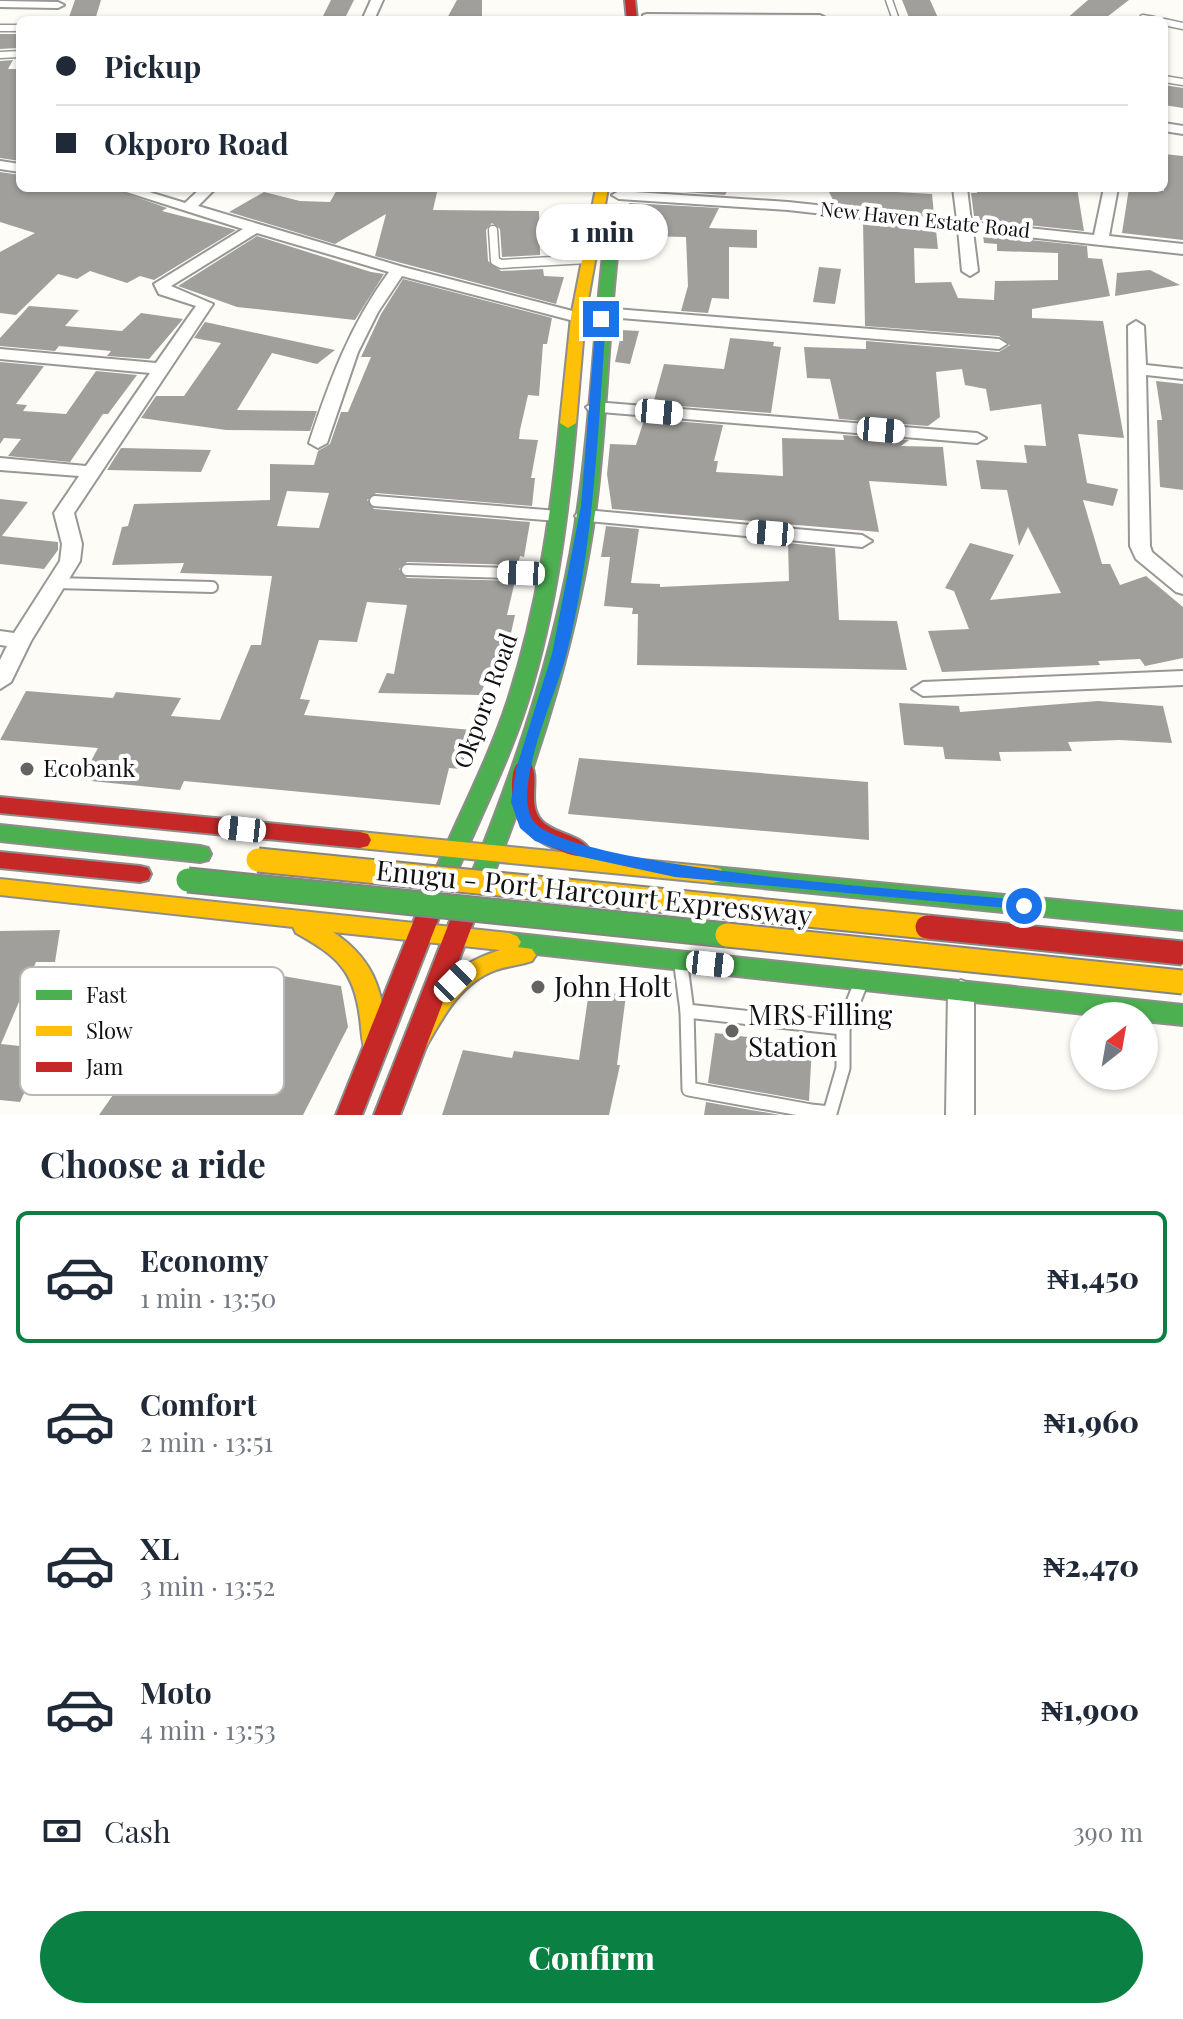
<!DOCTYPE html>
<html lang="en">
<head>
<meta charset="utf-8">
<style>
	body { margin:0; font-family:"Playfair Display",serif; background:#f6f6f7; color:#1f2937; height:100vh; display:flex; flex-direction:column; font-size:30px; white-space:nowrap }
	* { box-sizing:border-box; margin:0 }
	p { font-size:26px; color:#747a83 }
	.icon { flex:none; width:44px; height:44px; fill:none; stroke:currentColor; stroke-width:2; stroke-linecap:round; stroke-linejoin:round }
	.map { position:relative; height:1115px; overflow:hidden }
	.side { display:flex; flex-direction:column; background:#fff; flex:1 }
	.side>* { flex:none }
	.top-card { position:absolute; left:16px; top:16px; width:1152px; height:176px; border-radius:12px; box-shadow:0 2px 6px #0004; display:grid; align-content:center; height:176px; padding:0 40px; background:#fff }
	.needle { width:52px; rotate:31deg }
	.fabs { position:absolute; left:1070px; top:1002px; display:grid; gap:16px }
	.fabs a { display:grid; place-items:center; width:88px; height:88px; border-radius:50%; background:#fff; box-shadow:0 2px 6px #0004; font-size:40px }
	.end { position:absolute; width:36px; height:36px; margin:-18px; border:10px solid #1a73e8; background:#fff; box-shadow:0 0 0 4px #fff }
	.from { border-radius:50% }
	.bubble { position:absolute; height:56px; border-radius:28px; background:#fff; box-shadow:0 2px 6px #0004; font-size:26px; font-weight:800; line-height:56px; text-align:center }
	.car { position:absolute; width:24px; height:48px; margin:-24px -12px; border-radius:10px; box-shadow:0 0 6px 2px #0007; background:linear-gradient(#fff 24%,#345 0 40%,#fff 0 76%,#345 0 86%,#fff 0) }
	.top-card b { display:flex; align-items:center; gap:28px; height:76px; font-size:30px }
	.top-card b+b { border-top:2px solid #e0e1e3 }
	.top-card i { width:20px; height:20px; background:#1f2937 }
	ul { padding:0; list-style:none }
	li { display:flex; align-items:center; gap:24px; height:132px; margin:0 16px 12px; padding:0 24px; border:4px solid transparent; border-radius:12px }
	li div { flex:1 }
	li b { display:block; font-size:30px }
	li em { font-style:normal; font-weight:800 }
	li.active { border-color:#0b8043 }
	li>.icon { width:72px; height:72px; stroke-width:1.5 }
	h2 { padding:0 40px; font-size:36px; line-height:96px }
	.pay { display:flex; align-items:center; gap:20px; height:88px; padding:0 40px; font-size:30px }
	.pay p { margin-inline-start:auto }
	.button { display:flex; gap:16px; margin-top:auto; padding:16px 40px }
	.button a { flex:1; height:92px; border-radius:48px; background:#0b8043; color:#fff; font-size:32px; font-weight:800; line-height:92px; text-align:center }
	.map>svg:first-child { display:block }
	.building { fill:#a19f9c; fill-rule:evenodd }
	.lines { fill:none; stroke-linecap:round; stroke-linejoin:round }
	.lane-far3-casing { stroke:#979795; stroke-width:9 }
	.lane-far2-casing { stroke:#979795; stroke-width:11 }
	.lane-far1-casing { stroke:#979795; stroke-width:14 }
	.lane-casing { stroke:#979795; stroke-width:17 }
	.street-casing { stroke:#979795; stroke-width:4 }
	.fast-casing { stroke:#8e8d8b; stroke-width:4 }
	.slow-casing { stroke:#8e8d8b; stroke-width:4 }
	.jam-casing { stroke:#8e8d8b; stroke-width:4 }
	.lane-far3 { stroke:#fffffe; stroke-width:6 }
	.lane-far2 { stroke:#fffffe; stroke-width:8 }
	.lane-far1 { stroke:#fffffe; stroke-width:10 }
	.lane { stroke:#fffffe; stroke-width:13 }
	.street { fill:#fffffe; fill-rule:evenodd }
	.fast { fill:#4caf50; fill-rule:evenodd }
	.slow { fill:#ffc107; fill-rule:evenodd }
	.jam { fill:#c62828; fill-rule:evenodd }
	.fast-bridge-casing { stroke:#858482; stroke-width:27; stroke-linecap:butt }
	.slow-bridge-casing { stroke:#858482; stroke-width:27; stroke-linecap:butt }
	.jam-bridge-casing { stroke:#858482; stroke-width:27; stroke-linecap:butt }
	.fast-bridge { stroke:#4caf50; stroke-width:23 }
	.slow-bridge { stroke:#ffc107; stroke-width:23 }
	.jam-bridge { stroke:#c62828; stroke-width:23 }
	.route { fill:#1a73e8 }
	.poi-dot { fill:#646362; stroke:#fff; stroke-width:3 }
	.labels { text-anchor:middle; stroke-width:8; stroke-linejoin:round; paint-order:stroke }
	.far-street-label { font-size:20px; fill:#111; stroke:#fff }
	.street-label { font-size:24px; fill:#111; stroke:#fff }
	.poi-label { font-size:24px; fill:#111; stroke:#fff; text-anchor:start }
	.near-street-label { font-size:28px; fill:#111; stroke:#fff }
	.near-poi-label { font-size:28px; fill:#111; stroke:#fff; text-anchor:start }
	.key { fill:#fff; stroke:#b8b8b8; stroke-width:2 }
	.key-label { font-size:22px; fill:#111 }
</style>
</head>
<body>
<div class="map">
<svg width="1183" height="1115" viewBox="0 0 1183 1115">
	<rect width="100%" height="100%" fill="#fdfcf7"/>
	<g class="building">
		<polygon points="75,0 101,0 95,20 68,20"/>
		<polygon points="331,0 354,0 344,20 321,20"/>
		<polygon points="457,0 482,0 482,20 446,20"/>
		<polygon points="902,0 930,0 939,20 910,20"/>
		<polygon points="1088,0 1129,0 1103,20 1065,20"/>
		<polygon points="0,34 20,34 19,48 0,49"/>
		<polygon points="13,60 8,69 20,69 20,161 0,158 0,61"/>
		<polygon points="1164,85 1183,88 1183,108 1164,105"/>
		<polygon points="1164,154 1183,156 1183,240 1122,233 1129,188 1164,191"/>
		<polygon points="0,172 20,175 20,188 111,188 167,208 162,211 236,230 154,280 140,276 127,283 90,271 77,279 58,274 16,315 0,313 0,252 35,233 0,222"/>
		<polygon points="338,188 438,188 433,210 539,211 540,255 502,257 500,229 492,223 486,230 488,261 501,271 543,269 544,276 564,277 556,304 375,256 386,214 335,244 229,212 264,192 300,201 330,202"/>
		<polygon points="632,188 729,188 725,195"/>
		<polygon points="827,188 932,194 934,215 835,204"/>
		<polygon points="976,188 1077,188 1084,231 980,220 979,216 974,216 971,193 977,193"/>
		<polygon points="629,203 719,208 709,228 757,230 757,248 729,247 729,299 712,298 708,313 681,311 688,286 686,237 641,236 640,240 625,240"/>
		<polygon points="863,221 936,230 938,249 914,248 915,283 951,282 958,298 994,300 995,281 1058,280 1058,253 997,251 997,244 984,243 983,235 1087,246 1088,258 1102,259 1110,296 1032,309 1032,318 1103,321 1124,438 1078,434 1087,483 1118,489 1113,506 1083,500 1102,564 1110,564 1120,585 1146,576 1183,607 1183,658 1145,666 1140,659 1098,661 1100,665 942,672 928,631 969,629 954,591 945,588 970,543 1014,555 990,600 1061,593 1028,527 1019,546 1007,490 981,489 976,460 1027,463 1024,445 1046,446 1041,404 990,411 986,389 965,385 962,369 936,372 940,417 928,426 839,419 830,379 807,378 804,347 866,349 866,341 999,352 1010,345 999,336 865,326"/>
		<polygon points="257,236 371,272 384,274 355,320 237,307 178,286"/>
		<polygon points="819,267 841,269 835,304 813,302"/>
		<polygon points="1150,270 1180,285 1115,296 1117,273"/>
		<path d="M403,279L552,318L547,344H543L539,396L528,395L520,430L519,439L538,440L531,478H535L532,506L376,493L367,500L374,509L530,522L524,557L520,556L518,565L407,562L399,569L407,578L515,581L507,615H515L511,633L508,632L504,654H498L480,695L378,693L387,673L394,674L407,605L367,602L357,642L319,640L300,699L310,700L304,715L472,730L461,769L449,768L440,805L184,781L180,790L81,780L98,748L0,740L26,691L113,698L116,692L181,698L171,716L220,720L251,645H261L272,576L180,573L184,563L112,565L122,527L128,526L134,504L270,500V464L314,465L318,451L330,444L341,412H348L371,357H361L381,314ZM287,491L329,493L319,528L277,526Z"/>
		<polygon points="29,306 79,310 65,326 122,331 141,313 183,319 149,359 107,356 111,351 59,346 55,351 0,346 0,338"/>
		<polygon points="205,322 335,350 317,364 272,353 237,410 317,411 310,431 226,430 141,418 156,396 184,396 221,343 194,338"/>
		<polygon points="622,330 639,331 630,364 615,362"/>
		<polygon points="730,338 774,342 773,346 781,347 771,413 653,404 664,364 724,369"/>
		<polygon points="0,362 44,366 16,404 27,405 23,411 66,414 96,371 137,375 108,414 103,414 70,462 8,456 21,439 4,438 0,444"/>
		<polygon points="1156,381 1183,384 1183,490 1160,487 1157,420 1162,420"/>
		<polygon points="649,419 723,425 714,461 718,461 716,472 783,476 782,438 844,440 843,435 909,440 901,446 943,447 947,486 869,481 879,532 612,509 607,474 610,444 636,445 644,420"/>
		<polygon points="121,448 211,450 201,472 107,470"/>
		<polygon points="0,499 28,502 2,536 58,542 58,550 44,569 0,564"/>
		<polygon points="606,526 639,529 631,583 660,584 660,587 789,581 788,543 835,548 839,620 897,621 907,670 637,665 638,614 632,614 633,608 604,606 610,557 601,557"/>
		<polygon points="1098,701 1163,706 1172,743 1120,740 1068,742 1072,751 999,752 1001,761 945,759 943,747 904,745 899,703 959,706 960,712"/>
		<polygon points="579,758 868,782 869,840 568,814"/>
		<polygon points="60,930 55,962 36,962 1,1044 87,1053 107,1009 102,1009 111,973 176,972 160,1012 128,1010 97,1082 32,1076 20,1102 0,1100 0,931"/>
		<polygon points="242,969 341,986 348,1027 303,1115 99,1115 177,1003 208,1012 215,1000 226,1003"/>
		<polygon points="589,991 626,995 617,1065 620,1065 609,1115 442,1115 463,1050 512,1058 514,1051 579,1060"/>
		<polygon points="715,1033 812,1045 809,1101 708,1083"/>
		<polygon points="706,1102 780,1115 704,1115"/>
	</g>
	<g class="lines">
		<g class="lane-far3-casing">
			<g id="lane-far3">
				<polyline points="889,0 896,20"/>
				<polyline points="1143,18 1154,20"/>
				<polyline points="1164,22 1183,26"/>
				<polyline points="0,28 20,28"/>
				<polyline points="0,55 20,54"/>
				<polyline points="1164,79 1183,82"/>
			</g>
		</g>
		<g class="lane-far2-casing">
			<polyline id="lane-far2" points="493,230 495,261 501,264 588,259"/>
		</g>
		<g class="lane-far1-casing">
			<g id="lane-far1">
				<polyline points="375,501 558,516"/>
				<polyline points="407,570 547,574"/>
				<polyline points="55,583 212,587"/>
			</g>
		</g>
		<g class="lane-casing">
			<g id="lane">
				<polyline points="681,966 687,1011 843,1028 860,985"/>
				<polyline points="687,1011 689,1089 811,1111 830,1113 843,1068 843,1028"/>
			</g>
		</g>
		<g class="street-casing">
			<g id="street">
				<polygon points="371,0 383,0 374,20 362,20"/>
				<polygon points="0,1 58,2 64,5 58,8 0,7"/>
				<polygon points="647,14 820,15 826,18 643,19 643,15"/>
				<polygon points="1164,123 1183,126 1183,134 1164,131"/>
				<polygon points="0,161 20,164 20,172 0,169"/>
				<path d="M114,188H136L185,203L201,188H216L198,206L403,267L584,314L586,317L578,322L402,276L378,312L358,352L327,443L318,448L309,443C329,382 350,325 389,272L257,233L171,286L213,304L74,513L82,544L80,561L31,641L11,682L0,689V660L7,646L0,645V631L14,633L60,561L62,544L54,513L79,476L0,470V458L86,466L150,373L0,359V349L156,363L196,306L159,294L154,284L243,229Z"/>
				<polygon points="953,188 967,188 971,222 1094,235 1104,188 1118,188 1109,236 1183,244 1183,254 973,231 978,271 970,276 962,271 958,229 788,210 619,199 612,195 619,191 788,202 957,220"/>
				<polygon points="602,308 999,339 1007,344 999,349 596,316 594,313"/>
				<polygon points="1136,321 1144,326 1146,365 1183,369 1183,379 1146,375 1150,546 1152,552 1183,578 1183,594 1176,592 1136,559 1130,546 1128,326"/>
				<polygon points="595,402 977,433 986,438 977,443 589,411 586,407"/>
				<polygon points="585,510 862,535 872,541 862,547 578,520 575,516 578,512"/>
				<polygon points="1183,671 1183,685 923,696 912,689 923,682"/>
				<polygon points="961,980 970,984 974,991 974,1115 946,1115 948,991 952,984"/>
			</g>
		</g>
		<g class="fast-casing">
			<g id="fast">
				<path d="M614,219L621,223C608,317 608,412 596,506C579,633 541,754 494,873L491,879L483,881L475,879L472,873C520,755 560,634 578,507C592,413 594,317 607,223Z"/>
				<path d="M568,418L576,423C568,516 556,610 528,700C510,758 482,813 458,869L455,875L447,877L439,875L436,869C460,813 489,758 508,700C537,610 551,517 560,423Z"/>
				<polygon points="0,825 200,846 208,848 211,854 208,860 200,862 0,841"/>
				<polygon points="713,867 1183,912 1183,930 713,883 705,881 702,875 705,869"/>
				<polygon points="509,933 1183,1005 1183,1025 1144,1021 1144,1016 1103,1016 509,951 501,948 497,942 501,936"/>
			</g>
		</g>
		<g class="slow-casing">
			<g id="slow">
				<polygon points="596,188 608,188 585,317 576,423 568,428 560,423 571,317"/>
				<polygon points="360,832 713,867 721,869 724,875 721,881 713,883 360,848 352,846 349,840 352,834"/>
				<path d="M0,879L509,933L517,936L521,942L518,947L532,949L536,955L532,961C520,965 508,966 496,970C459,983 441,1021 423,1052L414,1055L405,1052L402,1045C426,996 447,967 500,950L333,932C379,963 383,996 388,1048L385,1055L376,1058L367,1055C361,1044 362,1031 360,1018C354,970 337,956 296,933L293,927L0,895Z"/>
			</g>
		</g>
		<g class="jam-casing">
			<g id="jam">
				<polygon points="625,0 635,0 637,20 627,20"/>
				<path d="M524,762L531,764C540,780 527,803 541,820C553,834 580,834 589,849L586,855C575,858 566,853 556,849C528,838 511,820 512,788C512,780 512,771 517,764Z"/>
				<polygon points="0,797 360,832 368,834 371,840 368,846 360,848 0,813"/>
				<polygon points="0,852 140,866 148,868 151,874 148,880 140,882 0,868"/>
				<polygon points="428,906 436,909 440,915 362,1115 336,1115 416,915 420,909"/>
				<polygon points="463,909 471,912 475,918 400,1115 374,1115 451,918 455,912"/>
			</g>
		</g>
		<use href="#lane-far3" class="lane-far3"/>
		<use href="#lane-far2" class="lane-far2"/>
		<use href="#lane-far1" class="lane-far1"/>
		<use href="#lane" class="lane"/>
		<use href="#street" class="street"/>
		<use href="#fast" class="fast"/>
		<use href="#slow" class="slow"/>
		<use href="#jam" class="jam"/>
		<g class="fast-bridge-casing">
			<polyline id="fast-bridge" points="188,880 727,935"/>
		</g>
		<g class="slow-bridge-casing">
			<g id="slow-bridge">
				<polyline points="258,860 927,927"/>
				<polyline points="727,935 1183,982"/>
			</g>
		</g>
		<g class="jam-bridge-casing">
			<polyline id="jam-bridge" points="927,927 1183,953"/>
		</g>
		<use href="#fast-bridge" class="fast-bridge"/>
		<use href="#slow-bridge" class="slow-bridge"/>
		<use href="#jam-bridge" class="jam-bridge"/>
	</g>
	<path class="route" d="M601,316L606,319C598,432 594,546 566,656C556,694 513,785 532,819C560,869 953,893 1024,900L1032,906L1030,910L675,877L578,856L535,841L520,828L511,802L516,769L552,654L581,506L596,319Z"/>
	<g class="poi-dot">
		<circle cx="27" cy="769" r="8"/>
		<circle cx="538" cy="987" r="8"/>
		<circle cx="732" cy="1031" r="8"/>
	</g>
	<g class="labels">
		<g class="far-street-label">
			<text transform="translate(925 220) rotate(6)" y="7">New Haven Estate Road</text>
		</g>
		<g class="street-label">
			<text transform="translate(486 701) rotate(-70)" y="8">Okporo Road</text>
		</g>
		<g class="poi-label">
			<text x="43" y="777">Ecobank</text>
		</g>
		<g class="near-street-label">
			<text transform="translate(594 893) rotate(6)" y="10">Enugu - Port Harcourt Expressway</text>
		</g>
		<g class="near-poi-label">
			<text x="554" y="997">John Holt</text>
			<text x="748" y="1025">MRS Filling<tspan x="748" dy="32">Station</tspan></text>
		</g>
	</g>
	<rect x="20" y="967" width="264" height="128" rx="12" class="key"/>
	<rect x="36" y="990" width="36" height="10" fill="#4caf50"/>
	<rect x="36" y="1026" width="36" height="10" fill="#ffc107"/>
	<rect x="36" y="1062" width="36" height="10" fill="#c62828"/>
	<g class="key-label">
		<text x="86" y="1003">Fast</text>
		<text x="86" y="1039">Slow</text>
		<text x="86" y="1075">Jam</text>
	</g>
</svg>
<div class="fabs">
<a><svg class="needle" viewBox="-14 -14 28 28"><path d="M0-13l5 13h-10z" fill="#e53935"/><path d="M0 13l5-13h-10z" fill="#747a83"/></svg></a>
</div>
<i class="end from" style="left:1024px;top:906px"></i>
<i class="end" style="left:601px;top:319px"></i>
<div class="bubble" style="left:536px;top:204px;width:132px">1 min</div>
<i class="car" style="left:659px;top:412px;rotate:95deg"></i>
<i class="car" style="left:881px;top:430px;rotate:95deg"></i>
<i class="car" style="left:770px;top:533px;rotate:275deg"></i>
<i class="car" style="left:521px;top:573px;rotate:272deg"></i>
<i class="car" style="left:242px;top:829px;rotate:276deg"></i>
<i class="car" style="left:710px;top:964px;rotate:96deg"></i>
<i class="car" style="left:455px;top:981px;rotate:45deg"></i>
<div class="top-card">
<b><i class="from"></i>Pickup</b>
<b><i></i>Okporo Road</b>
</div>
</div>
<section class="side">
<h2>Choose a ride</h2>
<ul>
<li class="active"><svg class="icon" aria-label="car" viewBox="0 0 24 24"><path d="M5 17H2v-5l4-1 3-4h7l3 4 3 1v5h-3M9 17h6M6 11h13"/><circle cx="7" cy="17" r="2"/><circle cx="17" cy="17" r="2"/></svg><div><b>Economy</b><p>1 min · 13:50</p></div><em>₦1,450</em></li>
<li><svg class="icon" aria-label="car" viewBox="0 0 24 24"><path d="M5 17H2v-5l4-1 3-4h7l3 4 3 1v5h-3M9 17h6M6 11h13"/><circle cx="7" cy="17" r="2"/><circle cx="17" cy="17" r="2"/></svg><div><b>Comfort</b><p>2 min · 13:51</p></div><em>₦1,960</em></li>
<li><svg class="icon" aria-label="car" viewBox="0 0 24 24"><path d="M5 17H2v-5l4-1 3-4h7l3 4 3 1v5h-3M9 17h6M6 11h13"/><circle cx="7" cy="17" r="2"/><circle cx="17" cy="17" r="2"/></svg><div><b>XL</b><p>3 min · 13:52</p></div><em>₦2,470</em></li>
<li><svg class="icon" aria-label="car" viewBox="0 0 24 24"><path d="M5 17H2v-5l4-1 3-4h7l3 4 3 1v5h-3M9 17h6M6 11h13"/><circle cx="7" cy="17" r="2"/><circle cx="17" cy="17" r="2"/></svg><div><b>Moto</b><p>4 min · 13:53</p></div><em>₦1,900</em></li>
</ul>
<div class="pay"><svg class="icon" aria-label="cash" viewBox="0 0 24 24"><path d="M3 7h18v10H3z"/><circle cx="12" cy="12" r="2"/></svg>Cash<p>390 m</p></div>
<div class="button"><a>Confirm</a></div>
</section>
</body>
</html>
